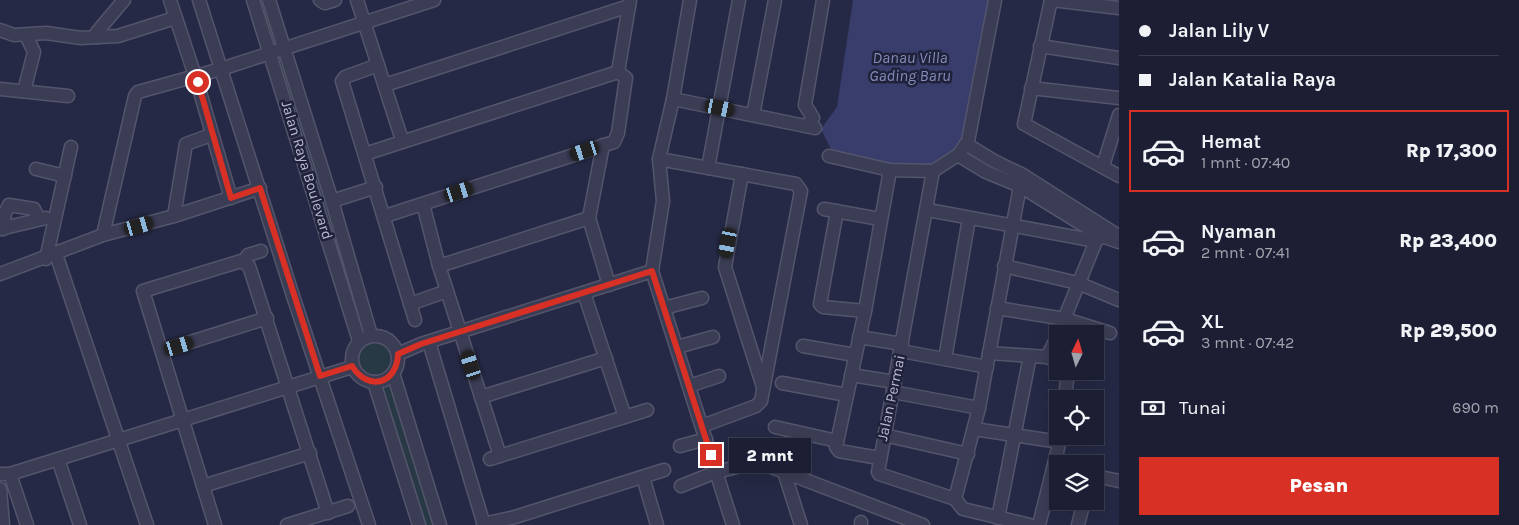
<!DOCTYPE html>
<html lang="id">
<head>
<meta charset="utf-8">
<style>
	body { margin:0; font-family:Karla,sans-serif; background:#292c40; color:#f1f3f6; height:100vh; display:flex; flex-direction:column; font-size:19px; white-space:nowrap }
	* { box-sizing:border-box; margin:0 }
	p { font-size:16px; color:#a0a2ac }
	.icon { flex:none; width:28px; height:28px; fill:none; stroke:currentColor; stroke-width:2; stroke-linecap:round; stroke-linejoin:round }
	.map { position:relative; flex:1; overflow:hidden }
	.panel { display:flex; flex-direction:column; background:#1c1f34; width:400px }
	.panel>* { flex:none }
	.guide { display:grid; align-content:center; height:110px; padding:0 20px; background:#1c1f34 }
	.needle { width:32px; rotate:5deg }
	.tools { position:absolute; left:1049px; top:325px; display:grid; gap:10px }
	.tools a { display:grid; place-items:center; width:55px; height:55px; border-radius:0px; background:#1c1f34; box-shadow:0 5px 20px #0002,0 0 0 1px #3a3d4f; font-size:25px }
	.end { position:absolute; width:22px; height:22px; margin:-11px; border:6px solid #d93025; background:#fff; box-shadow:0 0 0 2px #fff }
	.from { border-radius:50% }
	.bubble { position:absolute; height:35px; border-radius:0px; background:#1c1f34; box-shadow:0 5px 20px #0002,0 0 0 1px #3a3d4f; font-size:16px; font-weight:800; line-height:35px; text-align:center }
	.car { position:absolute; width:15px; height:30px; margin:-15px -8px; border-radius:6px; box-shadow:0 0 4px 1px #0007; background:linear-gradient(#222 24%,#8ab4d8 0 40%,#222 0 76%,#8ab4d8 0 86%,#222 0) }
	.guide b { display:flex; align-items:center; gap:18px; height:48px; font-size:19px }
	.guide b+b { border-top:1px solid #3a3d4f }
	.guide i { width:12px; height:12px; background:#f1f3f6 }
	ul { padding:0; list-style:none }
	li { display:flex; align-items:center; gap:15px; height:82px; margin:0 10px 8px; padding:0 10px; border:2px solid transparent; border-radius:0px }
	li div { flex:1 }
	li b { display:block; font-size:19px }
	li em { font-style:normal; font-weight:800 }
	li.active { border-color:#d93025 }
	li>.icon { width:45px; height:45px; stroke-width:1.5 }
	.pay { display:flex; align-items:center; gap:12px; height:55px; padding:0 20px; font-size:19px }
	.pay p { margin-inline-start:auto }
	.action { display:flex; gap:10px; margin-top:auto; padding:10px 20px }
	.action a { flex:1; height:58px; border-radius:0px; background:#d93025; color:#fff; font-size:20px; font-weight:800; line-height:58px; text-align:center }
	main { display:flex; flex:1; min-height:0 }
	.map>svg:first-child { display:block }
	.green { fill:#283946 }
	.water { fill:#383d6b }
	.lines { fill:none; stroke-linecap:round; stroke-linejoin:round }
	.minor-casing { stroke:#54556c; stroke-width:15 }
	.minor { stroke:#3b3d55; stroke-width:12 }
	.route { stroke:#d93025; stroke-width:6 }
	.labels { text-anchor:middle; stroke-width:5; stroke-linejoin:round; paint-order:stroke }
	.street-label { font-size:15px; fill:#b9bace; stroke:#1f223a }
	.water-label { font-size:16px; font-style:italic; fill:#858bba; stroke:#1f223a }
</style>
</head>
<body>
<main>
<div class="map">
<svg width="1119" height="525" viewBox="0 0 1119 525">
	<rect width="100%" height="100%" fill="#262945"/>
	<path class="green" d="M253,0H269L371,335C394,338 404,352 393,373L440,525H419L374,382C349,376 347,360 359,341Z"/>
	<path class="water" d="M853,0H993L962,141C954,151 944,161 932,166C915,172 852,156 832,151L821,129L837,107Z"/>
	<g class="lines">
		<g class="minor-casing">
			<g id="minor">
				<polyline points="124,0 97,32 98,37 118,36 175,18"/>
				<polyline points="170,0 197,82 231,198"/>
				<polyline points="199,0 294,299 369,525"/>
				<polyline points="253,0 359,341"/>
				<polyline points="269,0 332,201 371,335"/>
				<polyline points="320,0 325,3 335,0"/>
				<polyline points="357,0 402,140"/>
				<polyline points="690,0 673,99 659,159 663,201 652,271 733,525"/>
				<polyline points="1051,0 1024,124 1119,176"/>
				<polyline points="1052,0 1119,8"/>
				<polyline points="0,30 14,35 46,33 81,38 98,37"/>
				<polyline points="1040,46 1119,58"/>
				<polyline points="378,65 345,77 342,81 415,320"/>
				<polyline points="618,72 630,0"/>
				<polyline points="385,85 629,6"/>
				<polyline points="1031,88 1119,98"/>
				<polyline points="0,89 68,96"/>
				<polyline points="24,91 34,52 26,35"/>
				<polyline points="673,99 815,128"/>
				<polyline points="753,115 775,0"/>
				<polyline points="807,126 813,118 805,105 823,0"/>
				<polyline points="966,144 994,161 1023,175 1114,233"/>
				<polyline points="603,145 589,218 609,285"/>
				<polyline points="365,154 618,72 626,78 618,133 614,142 385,216"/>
				<polyline points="958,155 986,172 1020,186 1101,236 1119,242"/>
				<polyline points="829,156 890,170 933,171 958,155 968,141 995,0"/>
				<polyline points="659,159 796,184 801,191 761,401 756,406 702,426"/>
				<polyline points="1103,166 1119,115"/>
				<polyline points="708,168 739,0"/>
				<polyline points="36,169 65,176"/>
				<polyline points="933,171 878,472 879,474 955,499 963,509 1030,525"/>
				<polyline points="742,174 725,267 763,387"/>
				<polyline points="332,201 376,187"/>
				<polyline points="423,204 439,266 500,456"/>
				<polyline points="824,209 880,219"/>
				<polyline points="928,210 1096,241 1108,230"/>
				<polyline points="837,211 820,304 823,307 865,311"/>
				<polyline points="174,216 186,144 211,135"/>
				<polyline points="0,229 46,218"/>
				<polyline points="3,229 5,213 9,205 34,209 39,219"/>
				<polyline points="103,235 135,96 138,92 221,69 434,0"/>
				<polyline points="56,254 147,525"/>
				<polyline points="46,259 71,147"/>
				<polyline points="244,261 248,255 261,251"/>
				<polyline points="439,266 589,218"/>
				<polyline points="1004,266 1078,283 1119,300"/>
				<polyline points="0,274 103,235 174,216 260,188"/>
				<polyline points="584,293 625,417"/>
				<polyline points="410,304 447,291"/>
				<polyline points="664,308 702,298"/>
				<polyline points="997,308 1065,319 1110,333"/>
				<polyline points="1058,334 1096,241"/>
				<circle cx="375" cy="359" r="23"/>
				<polyline points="859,337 902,344"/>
				<polyline points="429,342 484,525"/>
				<polyline points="803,346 855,355"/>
				<polyline points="677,347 713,337"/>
				<polyline points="162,351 267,318"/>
				<polyline points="901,351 987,367"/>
				<polyline points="989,353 1047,357 1058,362"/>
				<polyline points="398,354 421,344 652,271"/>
				<polyline points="1047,357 1058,335"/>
				<polyline points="945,359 969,218"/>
				<polyline points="393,373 440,525"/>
				<polyline points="851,375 895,382"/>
				<polyline points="374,382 419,525"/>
				<polyline points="782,383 847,395"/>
				<polyline points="689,386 719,376"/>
				<polyline points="893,392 979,408"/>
				<polyline points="481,397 606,358"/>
				<polyline points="1065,399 1068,371"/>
				<polyline points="775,427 837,441"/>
				<polyline points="974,429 1060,442"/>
				<polyline points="884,435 968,454"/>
				<polyline points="680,446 706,439"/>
				<polyline points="879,458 839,451 836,447 865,311 890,170"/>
				<polyline points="58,459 80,525"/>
				<polyline points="490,459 647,410"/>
				<polyline points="784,472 801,525"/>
				<polyline points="0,474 10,474 352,367"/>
				<polyline points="10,474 27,525"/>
				<polyline points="1095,476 1119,481"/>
				<polyline points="643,477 657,525"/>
				<polyline points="203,486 310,453"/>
				<polyline points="681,486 716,472 758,462 923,525"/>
				<polyline points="0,489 3,525"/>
				<polyline points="955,499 979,408 1020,186"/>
				<polyline points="998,518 1030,356"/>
				<polyline points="861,522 861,525"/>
				<polyline points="483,524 515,517 664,470"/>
				<polyline points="215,525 143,291 241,261 249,266 328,513"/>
				<polyline points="287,525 348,506"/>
				<polyline points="1039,525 1061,436"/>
				<polyline points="1078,525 1084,501"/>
			</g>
		</g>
		<use href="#minor" class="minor"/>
	</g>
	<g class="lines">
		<path class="route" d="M198,82L231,198L260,188L320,376L352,366C368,392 397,384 398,354L421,344L652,271L711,455"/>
	</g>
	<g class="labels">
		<g class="street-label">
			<text transform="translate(307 170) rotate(73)" y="5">Jalan Raya Boulevard</text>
			<text transform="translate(891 398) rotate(-78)" y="5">Jalan Permai</text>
		</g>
		<g class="water-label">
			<text x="910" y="63">Danau Villa<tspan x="910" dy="18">Gading Baru</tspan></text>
		</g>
	</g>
</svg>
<div class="tools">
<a><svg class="needle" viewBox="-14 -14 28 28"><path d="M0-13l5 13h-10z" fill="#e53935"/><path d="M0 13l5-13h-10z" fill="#a0a2ac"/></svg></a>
<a><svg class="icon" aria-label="locate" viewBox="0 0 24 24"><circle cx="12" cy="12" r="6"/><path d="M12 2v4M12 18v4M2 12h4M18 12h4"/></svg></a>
<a><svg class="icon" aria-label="layers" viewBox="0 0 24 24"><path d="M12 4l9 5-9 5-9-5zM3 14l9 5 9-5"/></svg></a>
</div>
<i class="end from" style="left:198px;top:82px"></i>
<i class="end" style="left:711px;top:455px"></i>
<div class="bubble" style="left:729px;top:438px;width:82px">2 mnt</div>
<i class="car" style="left:720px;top:108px;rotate:102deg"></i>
<i class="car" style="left:585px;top:151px;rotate:252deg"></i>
<i class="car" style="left:459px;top:192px;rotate:72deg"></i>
<i class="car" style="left:139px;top:226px;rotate:74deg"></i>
<i class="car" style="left:728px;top:243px;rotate:191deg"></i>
<i class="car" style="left:179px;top:346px;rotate:73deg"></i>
<i class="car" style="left:471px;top:365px;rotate:342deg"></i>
</div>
<section class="panel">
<div class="guide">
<b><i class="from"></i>Jalan Lily V</b>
<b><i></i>Jalan Katalia Raya</b>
</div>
<ul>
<li class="active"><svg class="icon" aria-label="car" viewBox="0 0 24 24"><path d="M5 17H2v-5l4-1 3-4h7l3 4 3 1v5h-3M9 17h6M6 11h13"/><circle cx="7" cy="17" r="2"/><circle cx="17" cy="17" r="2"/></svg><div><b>Hemat</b><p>1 mnt · 07:40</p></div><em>Rp 17,300</em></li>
<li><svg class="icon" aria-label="car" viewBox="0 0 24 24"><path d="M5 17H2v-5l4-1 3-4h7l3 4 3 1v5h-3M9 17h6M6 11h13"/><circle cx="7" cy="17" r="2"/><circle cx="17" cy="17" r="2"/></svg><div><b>Nyaman</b><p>2 mnt · 07:41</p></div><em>Rp 23,400</em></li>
<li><svg class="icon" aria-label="car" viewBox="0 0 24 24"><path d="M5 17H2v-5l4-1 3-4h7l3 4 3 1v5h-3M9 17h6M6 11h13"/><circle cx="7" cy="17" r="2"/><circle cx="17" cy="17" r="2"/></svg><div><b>XL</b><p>3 mnt · 07:42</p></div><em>Rp 29,500</em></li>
</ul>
<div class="pay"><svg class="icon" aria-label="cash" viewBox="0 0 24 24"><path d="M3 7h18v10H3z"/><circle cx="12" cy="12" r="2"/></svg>Tunai<p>690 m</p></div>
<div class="action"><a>Pesan</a></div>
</section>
</main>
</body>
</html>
